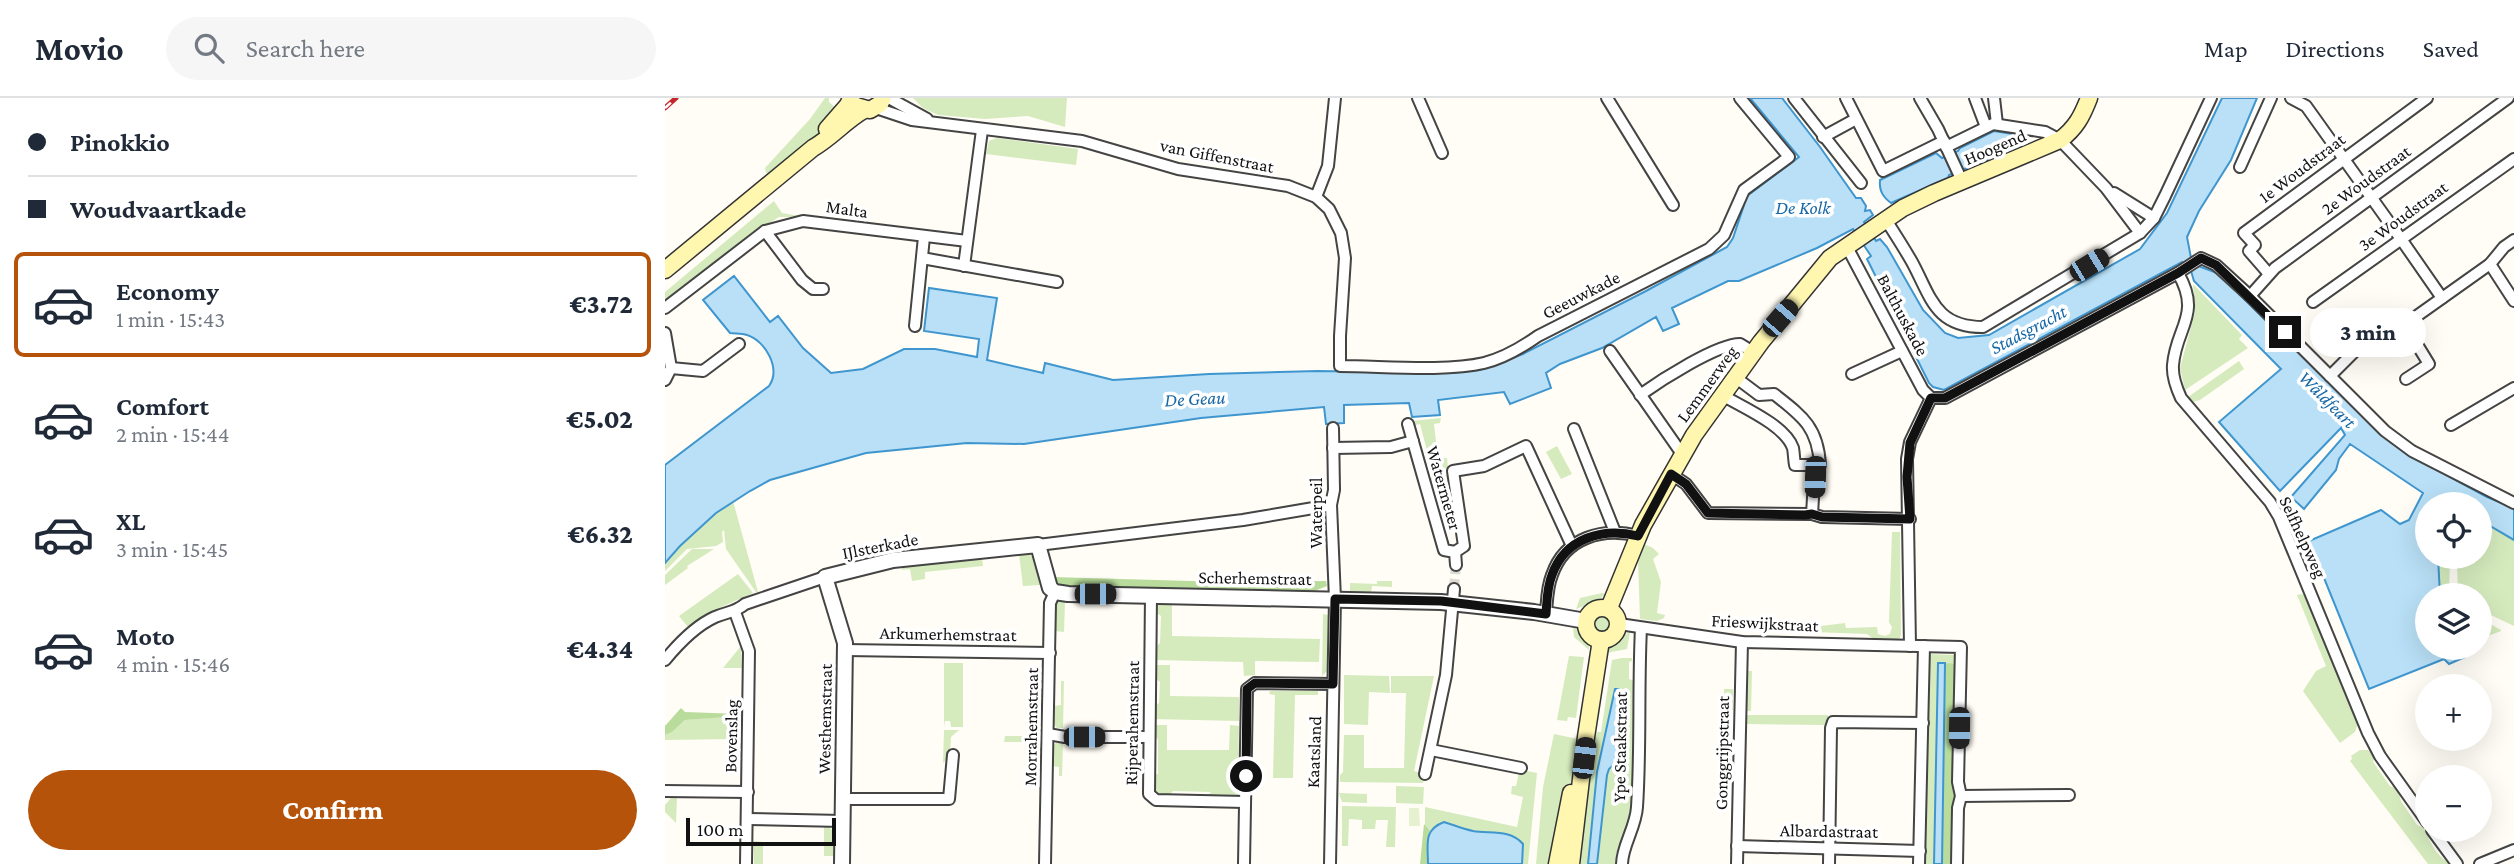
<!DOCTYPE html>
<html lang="en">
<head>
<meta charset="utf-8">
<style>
	body { margin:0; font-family:"Crimson Pro",serif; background:#f6f6f7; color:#1f2937; height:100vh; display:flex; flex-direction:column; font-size:26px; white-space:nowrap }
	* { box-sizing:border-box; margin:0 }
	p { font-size:23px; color:#747a83 }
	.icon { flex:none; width:38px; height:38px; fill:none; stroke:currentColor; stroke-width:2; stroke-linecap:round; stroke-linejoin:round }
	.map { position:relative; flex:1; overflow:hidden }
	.drawer { display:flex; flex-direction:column; background:#fff; width:665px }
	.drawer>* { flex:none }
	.banner { display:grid; align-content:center; height:154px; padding:0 28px; background:#fff }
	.buttons { position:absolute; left:1750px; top:394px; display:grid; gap:14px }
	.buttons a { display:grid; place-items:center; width:77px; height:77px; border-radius:50%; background:#fff; box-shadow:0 7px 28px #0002; font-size:35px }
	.scale { position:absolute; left:21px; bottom:18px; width:150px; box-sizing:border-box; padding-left:7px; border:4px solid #111; border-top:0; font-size:19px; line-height:24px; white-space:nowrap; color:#111; -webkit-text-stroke:5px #fff; paint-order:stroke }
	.end { position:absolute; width:32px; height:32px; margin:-16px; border:9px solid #111; background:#fff; box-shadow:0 0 0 4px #fff }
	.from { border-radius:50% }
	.bubble { position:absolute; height:49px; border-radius:24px; background:#fff; box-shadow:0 7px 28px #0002; font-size:23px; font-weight:800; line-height:49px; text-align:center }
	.car { position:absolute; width:21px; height:42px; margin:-21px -10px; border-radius:9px; box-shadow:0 0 5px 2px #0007; background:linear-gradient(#222 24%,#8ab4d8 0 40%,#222 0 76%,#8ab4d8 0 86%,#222 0) }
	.banner b { display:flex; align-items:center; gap:24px; height:66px; font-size:26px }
	.banner b+b { border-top:2px solid #e0e1e3 }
	.banner i { width:18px; height:18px; background:#1f2937 }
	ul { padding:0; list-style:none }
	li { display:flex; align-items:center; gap:21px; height:105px; margin:0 14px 10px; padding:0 14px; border:4px solid transparent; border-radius:10px }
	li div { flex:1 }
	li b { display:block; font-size:26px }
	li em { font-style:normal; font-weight:800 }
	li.selected { border-color:#b45309 }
	li>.icon { width:63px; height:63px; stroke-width:1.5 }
	.primary-button { display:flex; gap:14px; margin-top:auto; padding:14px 28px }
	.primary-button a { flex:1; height:80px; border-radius:42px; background:#b45309; color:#fff; font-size:28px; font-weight:800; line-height:80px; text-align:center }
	header { display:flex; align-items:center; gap:42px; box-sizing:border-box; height:98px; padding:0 35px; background:#fff; border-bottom:2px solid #e0e1e3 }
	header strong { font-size:33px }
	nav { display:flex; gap:38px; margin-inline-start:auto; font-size:24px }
	.search { width:490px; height:63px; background:#f6f6f7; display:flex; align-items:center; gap:18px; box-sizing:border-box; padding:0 24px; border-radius:38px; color:#747a83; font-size:26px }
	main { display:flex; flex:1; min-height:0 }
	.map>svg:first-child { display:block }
	.green { fill:#d5ebbd }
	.forest { fill:#b9dc9c }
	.pitch { fill:#e6f2cf }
	.water { fill:#b9e0f7; stroke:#3f96cf; stroke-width:2 }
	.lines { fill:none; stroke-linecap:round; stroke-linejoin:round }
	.minor-tunnel { stroke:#dbdad3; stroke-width:10; stroke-dasharray:10 5; stroke-linecap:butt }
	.minor-casing { stroke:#444; stroke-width:14 }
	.tertiary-casing { stroke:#444; stroke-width:18 }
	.secondary-casing { stroke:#333; stroke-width:19 }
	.minor { stroke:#fff; stroke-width:10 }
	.tertiary { stroke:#fff; stroke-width:14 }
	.secondary { stroke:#fff6b0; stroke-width:16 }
	.rail-casing { stroke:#c4262e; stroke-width:5 }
	.rail { stroke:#fff; stroke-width:2.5; stroke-dasharray:8; stroke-linecap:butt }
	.route { stroke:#111; stroke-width:9 }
	.labels { text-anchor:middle; stroke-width:7; stroke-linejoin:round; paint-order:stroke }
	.street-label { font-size:18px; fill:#111; stroke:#fff }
	.water-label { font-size:19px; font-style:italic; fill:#1768a6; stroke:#fff }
</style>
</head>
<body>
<header>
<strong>Movio</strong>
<div class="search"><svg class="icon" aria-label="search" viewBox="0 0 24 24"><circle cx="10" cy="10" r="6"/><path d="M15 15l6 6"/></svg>Search here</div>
<nav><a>Map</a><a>Directions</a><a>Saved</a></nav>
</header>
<main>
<section class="drawer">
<div class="banner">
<b><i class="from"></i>Pinokkio</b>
<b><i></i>Woudvaartkade</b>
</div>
<ul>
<li class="selected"><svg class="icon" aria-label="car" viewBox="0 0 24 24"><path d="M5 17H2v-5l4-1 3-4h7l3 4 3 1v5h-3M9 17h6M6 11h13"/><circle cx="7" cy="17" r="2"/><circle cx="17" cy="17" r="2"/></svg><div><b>Economy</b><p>1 min · 15:43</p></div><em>€3.72</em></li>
<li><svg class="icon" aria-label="car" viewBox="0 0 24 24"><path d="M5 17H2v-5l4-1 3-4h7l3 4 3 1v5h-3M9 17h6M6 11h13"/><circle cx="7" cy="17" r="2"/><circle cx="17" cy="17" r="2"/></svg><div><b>Comfort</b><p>2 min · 15:44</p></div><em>€5.02</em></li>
<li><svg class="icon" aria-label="car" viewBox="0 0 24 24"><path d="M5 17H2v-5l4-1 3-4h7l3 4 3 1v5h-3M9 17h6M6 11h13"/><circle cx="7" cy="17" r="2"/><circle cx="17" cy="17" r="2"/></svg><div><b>XL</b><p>3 min · 15:45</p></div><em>€6.32</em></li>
<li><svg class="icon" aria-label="car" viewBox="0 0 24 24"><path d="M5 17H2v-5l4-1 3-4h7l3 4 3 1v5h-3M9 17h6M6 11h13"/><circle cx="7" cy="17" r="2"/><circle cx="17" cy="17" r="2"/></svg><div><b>Moto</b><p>4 min · 15:46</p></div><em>€4.34</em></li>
</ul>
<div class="primary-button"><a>Confirm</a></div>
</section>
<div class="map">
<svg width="1849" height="766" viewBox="0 0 1849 766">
	<rect width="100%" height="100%" fill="#fffdf5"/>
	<g class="green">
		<polygon points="160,0 164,0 164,4 174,13 150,39 108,74 101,75 100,70 145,21"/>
		<polygon points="248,0 402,0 400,29 363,18 320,21 273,17 258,10"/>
		<polygon points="332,40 413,51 411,67 321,56 324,43"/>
		<polygon points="109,103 117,115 140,119 114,119 106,124 0,207 0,194"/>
		<polygon points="1528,186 1577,237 1574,241 1583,250 1520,292 1515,270 1530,214"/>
		<polygon points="1574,263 1579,271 1535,302 1528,304 1523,299"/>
		<polygon points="776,320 775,325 769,326 773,361 782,360 783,370 777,371 778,378 785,377 785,380 763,384 763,381 769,379 755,326 747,328 747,323"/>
		<polygon points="892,348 907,376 896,381 881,354"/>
		<path d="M68,403L93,494H91L61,451L59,432L57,434L58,444L51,448L22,451L0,473V465C20,442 42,421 68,403Z"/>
		<polygon points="1815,422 1849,442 1849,528 1815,512 1815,497 1793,497 1792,463 1793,461 1804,466 1801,459 1815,458"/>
		<polygon points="1227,434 1235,434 1236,537 1234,542 1211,543 1202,536 1149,534 1148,529 1180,525 1181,530 1212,529 1213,536 1220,538 1225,536 1227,529 1224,524"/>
		<polygon points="979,446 988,450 994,456 988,461 996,484 992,515 1000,517 999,520 992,523 975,521 973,462"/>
		<polygon points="27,451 49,451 22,468 23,470 0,487 0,477"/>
		<polygon points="361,455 368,459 375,487 358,488 354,456"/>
		<polygon points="1773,459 1785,459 1784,497 1775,497"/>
		<polygon points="317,460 318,468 260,474 260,481 247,483 245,471 237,472 237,469"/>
		<polygon points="73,476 88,495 45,514 23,529 14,518"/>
		<polygon points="712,483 727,483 727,489 707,488 706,495 685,494 685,485 712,486"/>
		<polygon points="937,495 940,496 933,503 911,511 915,500"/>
		<polygon points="1636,496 1641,497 1693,625 1690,634 1675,645 1638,593 1651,573 1661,568 1632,497"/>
		<polygon points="393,504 400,504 399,534 390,533 390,510"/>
		<polygon points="493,506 507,507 507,538 655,541 654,564 590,563 590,577 579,578 578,564 489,562 489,550 495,545 496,518 490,514 490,509"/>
		<circle cx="937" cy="525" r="9"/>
		<polygon points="658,516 663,517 662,573 657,578"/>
		<polygon points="1815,520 1836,532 1836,533 1815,541"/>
		<path d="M908,529C918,533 924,541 924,552L909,539Z"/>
		<polygon points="965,534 962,551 941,555 946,545"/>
		<polygon points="76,548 77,570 58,570"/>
		<polygon points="1263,556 1291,557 1291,566 1273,566 1269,766 1259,766"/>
		<polygon points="904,558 919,559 911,620 903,619 902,623 892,622"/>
		<polygon points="957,560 967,560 967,563 964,564 964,581 970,583 968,713 961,742 951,756 950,766 932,766 942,677 944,671 954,662 956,594 949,593 932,674 923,766 909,766 925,657 932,634 936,634 947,562"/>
		<polygon points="279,565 298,565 298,629 286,629 285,623 280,623 279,629"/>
		<polygon points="489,567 505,567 505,598 574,599 574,623 487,621 488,609 494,605 495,584 489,579"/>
		<polygon points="1082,573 1087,573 1086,613 1081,613"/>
		<polygon points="679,577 724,578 725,595 704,594 703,627 679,626"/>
		<polygon points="726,578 769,578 749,673 760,677 758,685 675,684 675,677 678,674 679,637 699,637 699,670 739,670 741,595 726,595"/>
		<polygon points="396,583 399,583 398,630 392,630 388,625 388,608 396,607"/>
		<rect x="1059" y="591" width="9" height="21"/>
		<polygon points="605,593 653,593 653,597 630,597 628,680 608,680 610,597 604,596"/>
		<polygon points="1081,617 1163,617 1163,627 1081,626"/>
		<polygon points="68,618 68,641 0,642 0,637 7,634 20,622"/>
		<polygon points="487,627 502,627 502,652 564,652 565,627 574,628 573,697 569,700 541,700 546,694 508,693 502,699 495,698 486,690 486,676 493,676 493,641 487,636"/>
		<polygon points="279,632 294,632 286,639 285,657 282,657 281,662 278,665"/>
		<polygon points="889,636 913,641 911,667 895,719 887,766 871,766 878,689"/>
		<polygon points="340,638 371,638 371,644 339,644"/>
		<polygon points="391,645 398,645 397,678 394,678 394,669 387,668 387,649"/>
		<path d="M1695,652H1703L1710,657L1708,664L1725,688L1733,691L1736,703L1752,727L1761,731C1763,743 1774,762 1787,766H1763L1685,663L1687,661L1686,658Z"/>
		<polygon points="857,672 872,675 863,766 857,766 858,756 854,741 850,739 840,736 767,730 765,733 760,730 760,709 852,729 858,699 846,696 847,688 851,688 854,674"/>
		<polygon points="731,688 759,689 758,706 731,705"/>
		<polygon points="674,695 702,696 702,705 677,704"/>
		<polygon points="6,700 12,700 11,725 0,714 0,707"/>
		<polygon points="677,708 731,709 730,749 721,749 723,722 711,722 710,731 697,731 697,722 684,721 683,748 677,748"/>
		<polygon points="159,729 164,729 170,735 169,758 159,758"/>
		<polygon points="89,743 98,744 98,766 89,766"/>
	</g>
	<g class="forest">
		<polygon points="387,479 560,484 661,483 662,488 647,494 560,496 404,491 394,488"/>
		<polygon points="1280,565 1291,566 1288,766 1277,766"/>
		<polygon points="16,610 20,614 76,616 76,618 20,622 7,634 0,637 0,628"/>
		<polygon points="759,726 765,733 763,766 755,766"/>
	</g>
	<polygon class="pitch" points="744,710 754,710 755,728 744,728"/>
	<g class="water">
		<path d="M1085,0H1117L1155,49L1191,100H1196L1201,108L1200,113L1205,112L1208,117L1199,124L1211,143L1215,141L1222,149L1258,212L1280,235L1293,240L1324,237L1475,151L1502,115L1557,0H1592L1566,62L1534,113L1522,139L1526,160L1533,168L1552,175L1565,187L1704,324L1750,360L1822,399L1849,410V442L1815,422V406H1762V458L1773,459L1775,497H1762V550H1796L1800,559L1784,566L1779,561L1704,591L1644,443L1716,412L1735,426L1744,422L1758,395L1685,346L1674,361L1671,372L1639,411L1626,399L1680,337L1676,330L1615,393L1554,324L1616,271L1529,183L1526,173L1517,164L1279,292L1268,289L1264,285L1202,161L1206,158L1188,131L1152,150L1074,183H1063L1007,210L1014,226L998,233L991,219L937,250L895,266L881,275L886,290L845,306L839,294L773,302L775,317L747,319L744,305L679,307V325L661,326L659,309L536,320L359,346L302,345L201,355L105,382L85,393L51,415L15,448L0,465V367L104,288C116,271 101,243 82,237C76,235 70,236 65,235L38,202L69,178L105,224L113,218L138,250L166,275L198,271L239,251H270L312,259L314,241L259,233L264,190L332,200L322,262L378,275L380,265L448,282L544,276L652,273L787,275L815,272L858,256L981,193L1062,149L1068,140L1082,98L1134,59Z"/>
		<path d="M1329,33L1354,37L1355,49L1284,77L1283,80L1226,105C1218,99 1214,93 1215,82L1271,55L1277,60L1293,53L1295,50Z"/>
		<polygon points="1273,565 1280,565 1277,766 1269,766"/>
		<polygon points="950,591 954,591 956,594 954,662 944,671 942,677 932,766 923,766 932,674"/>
		<path d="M779,724C789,727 798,731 808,733C825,736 845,731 858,746L857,766H763C763,746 758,732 779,724Z"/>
	</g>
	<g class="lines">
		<polyline class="minor-tunnel" points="789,491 791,467"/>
		<g class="minor-casing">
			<g id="minor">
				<polyline points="224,0 262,21"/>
				<polyline points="753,0 777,55"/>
				<polyline points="942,0 1008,107"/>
				<polyline points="1129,0 1196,85"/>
				<polyline points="1181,0 1218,73 1279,43"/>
				<polyline points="1255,0 1273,31 1297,83"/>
				<polyline points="1310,0 1321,29"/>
				<polyline points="1329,0 1332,26"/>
				<polyline points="1626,0 1641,8 1736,141 1777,200"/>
				<path d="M211,10L247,22L417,43L513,71L623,88L651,99L664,111L676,135L680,160L675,238V268C717,268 780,274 819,265C839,260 856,250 873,238L1044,151L1059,137L1079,92L1124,59L1075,0"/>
				<polyline points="1158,39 1191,21"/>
				<polyline points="1281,49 1328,26 1380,34 1395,42 1441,90 1475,135"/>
				<polyline points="1575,69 1606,0"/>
				<polyline points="1449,95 1489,120"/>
				<polyline points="651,99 663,68 670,0"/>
				<path d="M1221,122C1230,136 1239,150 1247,164C1266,199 1270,229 1318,229L1475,135L1489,120L1500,98L1546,0"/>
				<polyline points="100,133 137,182 148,191 158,191"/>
				<polyline points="1182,149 1258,292 1266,300"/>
				<polyline points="257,160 392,184"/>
				<polyline points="1825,166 1849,203"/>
				<polyline points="299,168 317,32"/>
				<path d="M1513,175C1537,217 1511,229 1508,267C1507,278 1511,289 1516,300L1605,404L1614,419L1703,635L1715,658L1762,724"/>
				<polyline points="1604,176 1584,153 1590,147 1579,135 1762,0"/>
				<polyline points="1585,198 1610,170 1843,0"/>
				<polyline points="1648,204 1849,61"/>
				<polyline points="0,210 100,133 138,123 302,143"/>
				<polyline points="1737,222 1764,266 1741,281"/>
				<polyline points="250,228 259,139"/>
				<polyline points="0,235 6,270 0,282"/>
				<polyline points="945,253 1017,356"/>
				<polyline points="6,270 38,273 74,246"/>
				<polyline points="1187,276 1237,253"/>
				<polyline points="1665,278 1692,251 1728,224 1749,220 1825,166 1839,149 1849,142"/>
				<path d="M1070,279L1094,297L1109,296C1137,318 1153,329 1155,367H1150"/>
				<path d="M975,297C996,282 1052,246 1075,246L1088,254"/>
				<path d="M1057,297C1077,309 1120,327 1128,350C1129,355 1129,362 1130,367H1150L1147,416"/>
				<polyline points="1266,300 1280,300 1513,175 1536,160 1551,167 1585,198 1720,333 1747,353 1849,405"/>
				<polyline points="743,326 779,452 790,454 791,467"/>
				<polyline points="1786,327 1849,290"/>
				<polyline points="909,331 950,434"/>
				<polyline points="668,350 726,349 748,343"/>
				<polyline points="1006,376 1021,386 1043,415 1147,416 1157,419 1245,421"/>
				<polyline points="373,447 578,422 666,407"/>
				<polyline points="790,454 799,448 788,373 819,368 861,348 907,448"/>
				<polyline points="486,497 484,696 491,702 580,704"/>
				<polyline points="70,514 84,553 81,766"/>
				<path d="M881,515C882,503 882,489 887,477C900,439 938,429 973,438"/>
				<polyline points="954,526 1077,544 1296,549 1293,684 1296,698 1293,710 1292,766"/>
				<polyline points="1245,548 1242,361 1245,344 1266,300"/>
				<polyline points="180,552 385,555"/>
				<path d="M0,562C14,545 30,528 50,519C62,514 71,514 80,506L160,479"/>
				<polyline points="383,636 400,639 484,639"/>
				<polyline points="766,652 856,670"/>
				<polyline points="760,676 781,577 789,491"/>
				<polyline points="0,693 83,694"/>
				<polyline points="1296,698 1404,697"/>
				<polyline points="178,701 284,701 288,657"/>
				<polyline points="82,721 177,723"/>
				<polyline points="1767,732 1792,766"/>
				<polyline points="1072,748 1255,753"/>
				<polyline points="380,766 385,505 390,494"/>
				<polyline points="579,766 582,591 590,585 668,586"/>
				<polyline points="665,766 670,501 666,407 669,392 668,330"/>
				<path d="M957,766C957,748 971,729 972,709C976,649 973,589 976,530"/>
				<polyline points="1072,766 1077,544"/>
				<polyline points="1164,766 1166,630 1168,624 1258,625"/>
				<polyline points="1254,766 1259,548"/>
				<polyline points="1815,766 1849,752"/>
			</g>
		</g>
		<g class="tertiary-casing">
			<polyline id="tertiary" points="177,766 180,545 160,479 228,462 373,447 385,490 390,494 403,496 776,504 869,514 921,523"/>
		</g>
		<g class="secondary-casing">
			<g id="secondary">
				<polyline points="191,8 205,12 215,6 218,0"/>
				<polyline points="162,31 183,7 186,0"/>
				<path d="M0,172L148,50C167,39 181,22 199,12"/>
				<circle cx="937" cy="526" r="16"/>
				<path d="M944,510L978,427L1029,337L1096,244L1165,160L1238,110L1269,95L1395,42C1411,30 1417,18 1424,0"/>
				<polyline points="892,766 906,695"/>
				<polyline points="906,766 921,639 936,542"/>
			</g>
		</g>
		<use href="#minor" class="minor"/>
		<use href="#tertiary" class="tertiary"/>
		<use href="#secondary" class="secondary"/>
		<g class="rail-casing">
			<polyline id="rail" points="0,10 11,0"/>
		</g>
		<use href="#rail" class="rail"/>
	</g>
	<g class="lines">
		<path class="route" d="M581,678L582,591L590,585L668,586L670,501L776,503L881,516C882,503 882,489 887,477C900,440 938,429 973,438L1006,376L1021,386L1043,415L1140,417L1147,416L1157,419L1245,421L1242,379L1245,345L1266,300H1280L1513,175L1536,160L1551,167L1620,234"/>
	</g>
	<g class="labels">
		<g class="street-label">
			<text transform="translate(1330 49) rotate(-23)" y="6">Hoogend</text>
			<text transform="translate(552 58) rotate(11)" y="6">van Giffenstraat</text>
			<text transform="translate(1637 70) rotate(-37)" y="6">1e Woudstraat</text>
			<text transform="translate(1701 82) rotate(-36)" y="6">2e Woudstraat</text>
			<text transform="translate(182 111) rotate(8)" y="6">Malta</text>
			<text transform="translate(1738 118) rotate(-36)" y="6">3e Woudstraat</text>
			<text transform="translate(916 197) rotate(-27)" y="6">Geeuwkade</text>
			<text transform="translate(1238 217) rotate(62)" y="6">Balthuskade</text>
			<text transform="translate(1042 286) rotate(-54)" y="6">Lemmerweg</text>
			<text transform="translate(779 390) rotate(74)" y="6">Watermeter</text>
			<text transform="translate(651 415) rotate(-90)" y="6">Waterpeil</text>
			<text transform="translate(1638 439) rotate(65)" y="6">Selfhelpweg</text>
			<text transform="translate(215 448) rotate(-11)" y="6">IJlsterkade</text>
			<text transform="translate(590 480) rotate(1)" y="6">Scherhemstraat</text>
			<text transform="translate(1100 525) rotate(3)" y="6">Frieswijkstraat</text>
			<text transform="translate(283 536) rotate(1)" y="6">Arkumerhemstraat</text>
			<text transform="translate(160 621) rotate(-89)" y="6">Westhemstraat</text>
			<text transform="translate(467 625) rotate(-89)" y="6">Rijperahemstraat</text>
			<text transform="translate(366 629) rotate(-89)" y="6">Morrahemstraat</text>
			<text transform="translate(66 638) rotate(-89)" y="6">Bovenslag</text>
			<text transform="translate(955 649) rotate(-89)" y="6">Ype Staakstraat</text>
			<text transform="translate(649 654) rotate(-88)" y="6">Kaatsland</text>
			<text transform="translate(1057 655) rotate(-89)" y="6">Gonggrijpstraat</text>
			<text transform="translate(1164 733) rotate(1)" y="6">Albardastraat</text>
		</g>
		<g class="water-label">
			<text x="1138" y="116">De Kolk</text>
			<text transform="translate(1363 231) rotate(-28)" y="7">Stadsgracht</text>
			<text transform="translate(530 300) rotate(-3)" y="7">De Geau</text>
			<text transform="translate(1663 301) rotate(45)" y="7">Wâldfeart</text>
		</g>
	</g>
</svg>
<div class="buttons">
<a><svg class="icon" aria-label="locate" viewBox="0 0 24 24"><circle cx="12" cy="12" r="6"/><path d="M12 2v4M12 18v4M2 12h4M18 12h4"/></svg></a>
<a><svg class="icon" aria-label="layers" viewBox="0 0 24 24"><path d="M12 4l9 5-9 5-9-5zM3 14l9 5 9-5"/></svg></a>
<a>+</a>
<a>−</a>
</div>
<div class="scale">100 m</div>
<i class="end from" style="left:581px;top:678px"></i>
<i class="end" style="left:1620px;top:234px"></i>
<div class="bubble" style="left:1645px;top:210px;width:116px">3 min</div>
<i class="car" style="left:1424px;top:167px;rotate:59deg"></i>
<i class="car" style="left:1115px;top:220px;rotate:41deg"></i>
<i class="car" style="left:1150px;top:379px;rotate:182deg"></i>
<i class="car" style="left:430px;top:496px;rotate:90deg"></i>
<i class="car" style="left:1294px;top:630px;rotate:181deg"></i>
<i class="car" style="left:419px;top:639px;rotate:90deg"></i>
<i class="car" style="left:919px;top:660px;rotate:7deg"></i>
</div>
</main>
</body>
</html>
